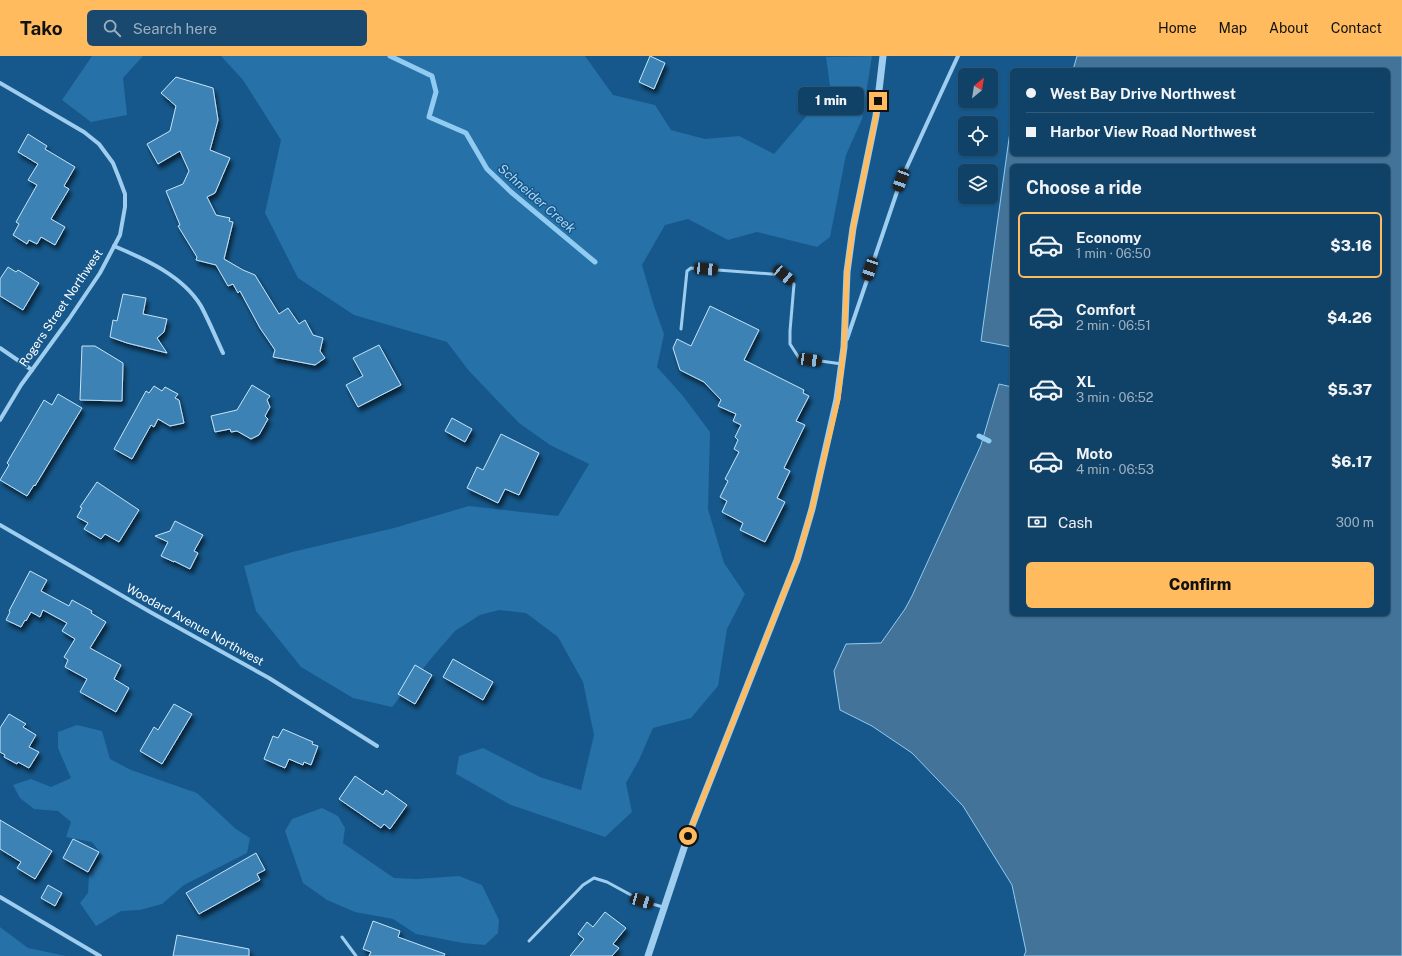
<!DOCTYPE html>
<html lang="en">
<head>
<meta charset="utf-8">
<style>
	body { margin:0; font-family:"Public Sans",sans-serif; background:#19496e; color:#f1f3f6; height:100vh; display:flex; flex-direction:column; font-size:15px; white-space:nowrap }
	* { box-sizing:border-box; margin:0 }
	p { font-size:13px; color:#9cb0c0 }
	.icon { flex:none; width:22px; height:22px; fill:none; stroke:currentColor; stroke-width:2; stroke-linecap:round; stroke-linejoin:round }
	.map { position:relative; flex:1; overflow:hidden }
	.details { position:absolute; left:1010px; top:108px; width:380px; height:452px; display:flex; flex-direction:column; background:#104268; border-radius:6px; box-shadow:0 1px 3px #0004,0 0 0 1px #305b7c }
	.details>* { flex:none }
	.top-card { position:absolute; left:1010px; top:12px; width:380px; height:88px; border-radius:6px; box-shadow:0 1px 3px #0004,0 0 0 1px #305b7c; display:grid; align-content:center; height:88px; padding:0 16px; background:#104268 }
	.needle { width:26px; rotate:30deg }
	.tools { position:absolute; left:958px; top:12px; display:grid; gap:8px }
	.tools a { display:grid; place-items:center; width:40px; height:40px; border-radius:6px; background:#104268; box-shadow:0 1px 3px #0004,0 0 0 1px #305b7c; font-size:20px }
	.end { position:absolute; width:18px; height:18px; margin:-9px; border:5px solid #ffbb5d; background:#111; box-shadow:0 0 0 2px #111 }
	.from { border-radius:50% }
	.bubble { position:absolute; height:28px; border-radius:6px; background:#104268; box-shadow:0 1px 3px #0004,0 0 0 1px #305b7c; font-size:13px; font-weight:800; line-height:28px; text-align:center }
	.car { position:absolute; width:12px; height:24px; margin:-12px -6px; border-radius:5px; box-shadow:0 0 3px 1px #0007; background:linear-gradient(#222 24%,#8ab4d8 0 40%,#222 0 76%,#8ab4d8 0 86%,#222 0) }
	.top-card b { display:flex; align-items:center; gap:14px; height:38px; font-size:15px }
	.top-card b+b { border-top:1px solid #305b7c }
	.top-card i { width:10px; height:10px; background:#f1f3f6 }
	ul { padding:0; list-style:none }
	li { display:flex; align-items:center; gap:12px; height:66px; margin:0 8px 6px; padding:0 8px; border:2px solid transparent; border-radius:6px }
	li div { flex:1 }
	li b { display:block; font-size:15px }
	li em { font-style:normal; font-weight:800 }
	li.active { border-color:#ffbb5d }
	li>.icon { width:36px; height:36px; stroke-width:1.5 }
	h2 { padding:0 16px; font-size:18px; line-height:48px }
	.pay { display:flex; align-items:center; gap:10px; height:44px; padding:0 16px; font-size:15px }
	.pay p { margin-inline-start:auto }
	.action { display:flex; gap:8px; margin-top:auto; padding:8px 16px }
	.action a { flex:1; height:46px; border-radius:6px; background:#ffbb5d; color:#111; font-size:16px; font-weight:800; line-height:46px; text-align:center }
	header { display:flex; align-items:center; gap:24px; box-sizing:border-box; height:56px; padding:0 20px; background:#ffbb5d; color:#111 }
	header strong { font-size:19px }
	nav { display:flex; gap:22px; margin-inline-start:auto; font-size:14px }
	.search { width:280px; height:36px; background:#19496e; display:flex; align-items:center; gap:10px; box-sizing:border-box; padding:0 14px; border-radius:6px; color:#9cb0c0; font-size:15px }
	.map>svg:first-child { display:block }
	.green { fill:#2571a8 }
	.water { fill:#437398; stroke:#91cbf2 }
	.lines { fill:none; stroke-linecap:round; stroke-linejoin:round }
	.stream { stroke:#91cbf2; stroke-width:5 }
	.building { fill:#3e82b4; stroke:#c5e4fb; filter:url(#shadow) }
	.service { stroke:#9ecdef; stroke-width:3 }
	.minor { stroke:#9ecdef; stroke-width:4 }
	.tertiary { stroke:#9ecdef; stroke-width:7 }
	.route { stroke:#ffbb5d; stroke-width:5 }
	.labels { text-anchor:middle; stroke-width:3; stroke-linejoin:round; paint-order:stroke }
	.street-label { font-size:12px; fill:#fff; stroke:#16588b }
	.water-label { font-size:13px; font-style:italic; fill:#aad7f6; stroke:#16588b }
</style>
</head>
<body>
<header>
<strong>Tako</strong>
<div class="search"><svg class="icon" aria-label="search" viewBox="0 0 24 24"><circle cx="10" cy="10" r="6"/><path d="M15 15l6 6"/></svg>Search here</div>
<nav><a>Home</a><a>Map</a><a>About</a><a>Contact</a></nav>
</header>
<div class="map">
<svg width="1402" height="900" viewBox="0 0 1402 900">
	<defs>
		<filter id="shadow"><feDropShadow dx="2.5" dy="4.5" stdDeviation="2" flood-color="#0009"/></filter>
	</defs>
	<rect width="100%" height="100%" fill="#16588b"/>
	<g class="green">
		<polygon points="92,0 143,0 123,22 127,59 91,66 62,44"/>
		<polygon points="221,0 585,0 613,39 655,49 671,74 705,83 739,80 774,98 804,63 830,30 826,1 872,0 862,63 846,99 830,181 817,191 757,176 728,184 688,163 665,169 642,209 654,250 664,278 657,311 683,340 710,376 708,453 724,507 745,538 727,573 718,630 691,662 653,672 639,704 626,727 632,756 605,781 511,749 456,718 459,700 483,692 540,721 581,734 594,679 583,626 558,581 526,557 499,554 480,559 455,575 434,599 392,651 353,642 301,611 256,555 244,510 292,496 394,472 469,450 558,460 589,408 550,389 519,367 469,315 447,286 354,259 298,222 265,157 281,84 243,24"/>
		<polygon points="77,669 102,675 110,703 131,714 197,737 236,773 250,782 247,797 184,829 162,848 140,854 121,855 96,870 80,847 88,837 89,818 103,800 92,786 66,781 71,766 58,755 34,753 20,742 13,729 31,723 51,731 71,722 58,692 58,676"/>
		<polygon points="322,752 338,760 345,772 343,787 394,822 417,823 459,820 482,829 499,864 498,877 485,889 463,887 416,878 393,863 355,856 327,844 303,827 285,775 292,763"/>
		<polygon points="0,871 28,892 66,900 0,900"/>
	</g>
	<polygon class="water" points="1077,0 1402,0 1402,900 1024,900 1026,895 1012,829 963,750 912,697 872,670 840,654 834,615 846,588 881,587 905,553 912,540 981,389 999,328 1012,331 1012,558 1388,558 1388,110 1012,110 1012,291 981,285 1012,61 1012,98 1388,98 1388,14 1073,14"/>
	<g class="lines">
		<g class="stream">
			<polyline points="390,0 432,20 436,36 429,61 466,77 487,113 511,136 595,206"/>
			<polyline points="979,380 989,385"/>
		</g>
	</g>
	<g class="building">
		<polygon points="650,0 665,7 654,33 639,26"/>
		<polygon points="176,21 213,32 218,64 210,94 230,102 215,137 207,141 216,159 230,162 229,165 233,166 224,203 243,214 255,219 279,258 288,252 299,268 305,264 313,279 323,282 320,295 325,302 315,309 273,301 275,294 260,272 240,235 238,237 233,228 228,230 216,209 196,204 197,201 178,170 180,169 166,135 183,128 189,115 180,95 158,108 147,88 170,75 176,50 161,37"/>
		<polygon points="28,78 47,90 45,93 75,111 64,130 69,133 51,163 65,171 55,189 41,181 37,188 29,184 27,188 13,179 19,168 16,166 37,129 28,124 38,108 18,96"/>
		<polygon points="8,211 16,216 18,214 39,227 23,254 0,240 0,223"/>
		<polygon points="123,238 146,242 143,258 167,263 164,276 157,282 167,297 127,287 110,281 113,264 117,265"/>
		<polygon points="710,250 759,274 744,304 804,334 803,337 809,340 796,365 805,369 784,412 790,415 777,442 785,446 765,486 740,474 743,467 722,456 727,445 720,441 728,425 725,423 739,396 734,393 738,384 735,381 741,369 733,365 736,358 718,350 721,344 704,326 680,314 673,292 677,283 691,290"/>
		<polygon points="379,289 401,329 358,351 346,329 363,320 353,302"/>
		<polygon points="82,290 95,290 123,307 122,345 80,344"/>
		<polygon points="252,329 270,340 267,344 270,351 265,360 268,363 259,379 251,383 237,375 231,376 230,373 215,376 211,360 237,354"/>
		<polygon points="154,330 162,335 165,331 178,338 175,342 179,344 184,367 170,370 158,363 154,371 151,369 132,403 114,393 146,335 149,337"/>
		<polygon points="58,338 82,352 35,430 34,429 27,440 0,424 9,409 7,407 44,344 52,349"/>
		<polygon points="452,362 472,373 465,386 445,375"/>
		<polygon points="501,378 539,397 519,439 505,433 498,447 467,432 477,411 483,414"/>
		<polygon points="97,426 139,454 119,486 105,478 101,483 84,473 88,467 77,461 82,452 80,451"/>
		<polygon points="175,465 203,479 194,495 198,497 190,513 174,505 174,506 161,500 168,486 155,480 170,475"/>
		<polygon points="30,515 47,524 41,535 69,550 72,544 92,555 91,557 106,566 90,592 121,609 114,623 129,632 116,656 80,636 87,623 65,611 68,604 64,601 75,583 62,575 67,567 43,554 40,561 31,556 26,565 25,564 21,571 6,564 10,556 9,555"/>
		<polygon points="453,603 493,626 483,644 443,621"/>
		<polygon points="415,609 432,619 415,648 398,638"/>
		<polygon points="174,648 192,658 162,708 140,695 154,671 158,674"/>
		<polygon points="9,658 26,668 23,671 36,679 29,691 39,696 29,712 18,706 17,708 4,701 5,699 0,696 0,672"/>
		<polygon points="283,673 313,686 312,688 318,690 311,709 304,706 303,709 289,703 285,712 264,703 273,680 278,682"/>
		<polygon points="355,720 383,739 386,734 407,749 390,773 384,768 381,772 339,743"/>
		<polygon points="0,764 52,795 35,823 17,812 21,806 0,793"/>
		<polygon points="73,783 99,796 88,816 63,802"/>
		<polygon points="256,797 265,814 257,818 260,824 199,858 186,837"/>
		<polygon points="48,829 62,837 55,850 41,842"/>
		<polygon points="605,856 626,872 613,888 619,892 612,900 570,900 584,883 578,878 587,866 593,871"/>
		<polygon points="373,865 400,875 398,881 445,898 444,900 369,900 371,896 363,893"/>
		<polygon points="177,879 249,893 249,900 173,900"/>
	</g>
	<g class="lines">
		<g class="service">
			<polyline points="681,273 687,215 691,212 784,219 794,228 790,275 790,288 799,302 842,308"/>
			<polyline points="342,881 356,900"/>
			<polyline points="529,885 583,829 594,822 607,826 642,845 663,851"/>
		</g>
		<g class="minor">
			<polyline points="0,27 84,76 99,88 113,107 119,122 125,138 125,151 120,179 100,217 69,263 21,329 0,364"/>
			<path d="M114,190C145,203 183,220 201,250C209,265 216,282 223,297"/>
			<polyline points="847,283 901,124 958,0"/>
			<polyline points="0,292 32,314"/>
			<polyline points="0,469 152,557 269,622 377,690"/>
			<polyline points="0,841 100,900"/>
		</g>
		<polyline class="tertiary" points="648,900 688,780 797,504 812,453 837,343 844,291 847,216 853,172 876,60 883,0"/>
	</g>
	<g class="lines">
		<polyline class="route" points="688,780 797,504 812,453 838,343 844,291 847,216 853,172 876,60 878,45"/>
	</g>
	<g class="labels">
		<g class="street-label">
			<text transform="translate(61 252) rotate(-56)" y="4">Rogers Street Northwest</text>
			<text transform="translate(195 569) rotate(29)" y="4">Woodard Avenue Northwest</text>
		</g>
		<g class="water-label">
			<text transform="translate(537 142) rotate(41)" y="5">Schneider Creek</text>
		</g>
	</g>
</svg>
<div class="tools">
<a><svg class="needle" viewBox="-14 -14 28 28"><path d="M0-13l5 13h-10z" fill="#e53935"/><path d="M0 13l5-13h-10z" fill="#9cb0c0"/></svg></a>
<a><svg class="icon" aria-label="locate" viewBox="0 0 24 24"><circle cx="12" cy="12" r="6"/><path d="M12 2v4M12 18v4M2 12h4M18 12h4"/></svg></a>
<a><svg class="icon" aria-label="layers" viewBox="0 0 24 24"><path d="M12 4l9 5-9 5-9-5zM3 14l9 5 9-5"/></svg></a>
</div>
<i class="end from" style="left:688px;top:780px"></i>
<i class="end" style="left:878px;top:45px"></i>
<div class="bubble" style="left:798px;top:31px;width:66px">1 min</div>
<i class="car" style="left:901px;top:124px;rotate:200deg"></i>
<i class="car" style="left:706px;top:213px;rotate:95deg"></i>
<i class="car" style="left:870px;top:213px;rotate:198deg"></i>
<i class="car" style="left:784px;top:219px;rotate:130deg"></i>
<i class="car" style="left:810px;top:304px;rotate:98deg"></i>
<i class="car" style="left:642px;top:845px;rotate:106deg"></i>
<div class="top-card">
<b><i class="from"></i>West Bay Drive Northwest</b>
<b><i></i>Harbor View Road Northwest</b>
</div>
<section class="details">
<h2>Choose a ride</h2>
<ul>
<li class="active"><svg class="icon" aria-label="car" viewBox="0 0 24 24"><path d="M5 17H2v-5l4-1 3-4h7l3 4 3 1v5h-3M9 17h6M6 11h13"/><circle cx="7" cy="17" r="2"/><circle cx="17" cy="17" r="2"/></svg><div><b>Economy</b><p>1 min · 06:50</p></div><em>$3.16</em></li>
<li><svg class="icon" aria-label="car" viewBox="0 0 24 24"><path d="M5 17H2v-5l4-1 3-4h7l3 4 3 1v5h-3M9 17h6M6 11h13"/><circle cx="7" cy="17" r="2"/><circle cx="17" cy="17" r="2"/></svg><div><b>Comfort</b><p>2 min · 06:51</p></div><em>$4.26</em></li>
<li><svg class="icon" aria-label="car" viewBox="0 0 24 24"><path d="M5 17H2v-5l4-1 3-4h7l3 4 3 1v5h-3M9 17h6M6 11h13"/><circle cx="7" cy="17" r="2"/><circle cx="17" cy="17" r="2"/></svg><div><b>XL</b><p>3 min · 06:52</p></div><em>$5.37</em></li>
<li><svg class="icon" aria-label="car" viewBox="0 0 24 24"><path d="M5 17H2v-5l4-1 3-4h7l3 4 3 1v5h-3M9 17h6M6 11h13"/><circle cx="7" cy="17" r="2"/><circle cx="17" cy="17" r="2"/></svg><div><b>Moto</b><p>4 min · 06:53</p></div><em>$6.17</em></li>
</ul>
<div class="pay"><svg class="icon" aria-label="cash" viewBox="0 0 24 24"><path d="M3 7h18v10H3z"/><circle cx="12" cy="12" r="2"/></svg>Cash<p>300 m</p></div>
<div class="action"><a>Confirm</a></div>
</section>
</div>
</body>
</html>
